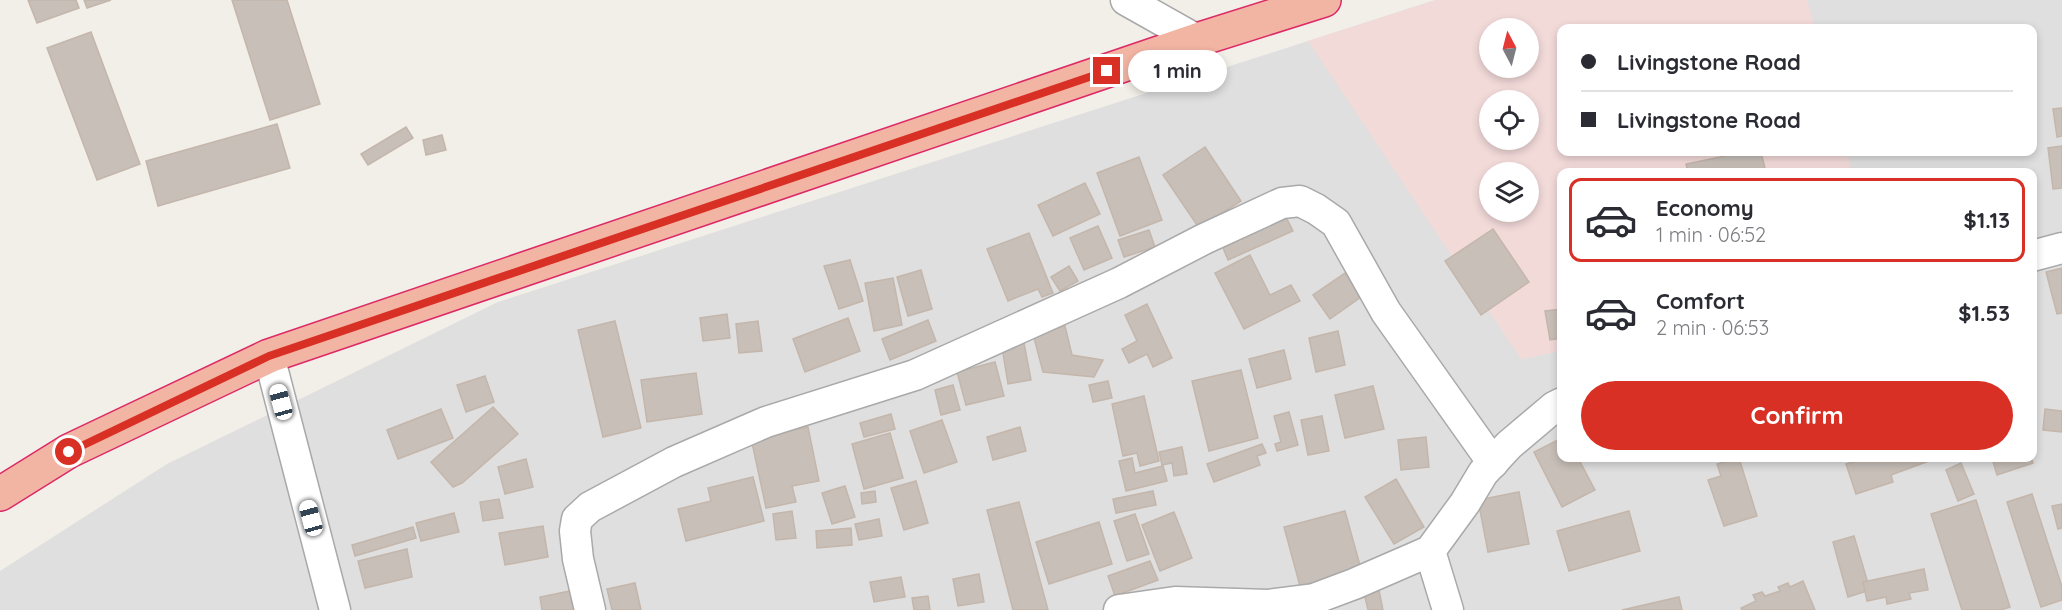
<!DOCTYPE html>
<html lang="en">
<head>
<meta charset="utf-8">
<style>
	body { margin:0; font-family:Quicksand,sans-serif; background:#f2f2f3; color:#2b2b33; height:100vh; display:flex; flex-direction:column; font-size:22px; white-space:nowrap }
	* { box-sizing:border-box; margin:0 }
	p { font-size:20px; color:#7c7c81 }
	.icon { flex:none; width:33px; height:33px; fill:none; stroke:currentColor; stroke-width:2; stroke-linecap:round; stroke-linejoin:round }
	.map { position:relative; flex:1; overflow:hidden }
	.sheet { position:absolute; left:1557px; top:168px; width:480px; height:294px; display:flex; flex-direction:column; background:#fff; border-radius:12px; box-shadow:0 3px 9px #0003 }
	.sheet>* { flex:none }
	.guide { position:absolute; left:1557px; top:24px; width:480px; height:132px; border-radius:12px; box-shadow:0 3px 9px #0003; display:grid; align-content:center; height:132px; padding:0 24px; background:#fff }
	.needle { width:39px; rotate:353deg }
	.buttons { position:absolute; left:1479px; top:18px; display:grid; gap:12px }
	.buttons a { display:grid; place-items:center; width:60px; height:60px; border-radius:50%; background:#fff; box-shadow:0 3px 9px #0003; font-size:30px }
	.end { position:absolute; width:27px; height:27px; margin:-14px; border:8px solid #d93025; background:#fff; box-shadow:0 0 0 3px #fff }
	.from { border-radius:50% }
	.bubble { position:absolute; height:42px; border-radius:21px; background:#fff; box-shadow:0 3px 9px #0003; font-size:20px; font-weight:800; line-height:42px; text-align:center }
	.car { position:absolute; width:18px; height:36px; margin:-18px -9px; border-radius:8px; box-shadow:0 0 4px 2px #0007; background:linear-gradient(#fff 24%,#345 0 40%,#fff 0 76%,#345 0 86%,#fff 0) }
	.guide b { display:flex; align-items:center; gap:21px; height:57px; font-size:22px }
	.guide b+b { border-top:2px solid #e1e1e2 }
	.guide i { width:15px; height:15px; background:#2b2b33 }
	ul { padding:10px 0 0; list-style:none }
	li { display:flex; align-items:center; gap:18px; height:84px; margin:0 12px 9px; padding:0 12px; border:3px solid transparent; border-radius:12px }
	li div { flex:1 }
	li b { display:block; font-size:22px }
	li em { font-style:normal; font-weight:800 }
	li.active { border-color:#d93025 }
	li>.icon { width:54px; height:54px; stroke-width:1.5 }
	.cta { display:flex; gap:12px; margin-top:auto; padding:12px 24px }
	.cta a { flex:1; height:69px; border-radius:36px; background:#d93025; color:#fff; font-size:24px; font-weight:800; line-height:69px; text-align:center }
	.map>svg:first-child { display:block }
	.residential { fill:#e0dfdf; fill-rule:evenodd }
	.commercial { fill:#f2dad9; fill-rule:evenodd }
	.building { fill:#c7bfb8; stroke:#c4b6ab; stroke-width:1.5 }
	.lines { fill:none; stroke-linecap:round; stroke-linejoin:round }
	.minor-casing { stroke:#a9a9a9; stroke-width:33 }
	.trunk-casing { stroke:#dc2a67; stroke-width:36 }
	.minor { stroke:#fff; stroke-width:30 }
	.trunk { stroke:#f2b4a3; stroke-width:33 }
	.route { stroke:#d93025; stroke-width:8 }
</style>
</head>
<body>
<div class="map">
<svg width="2062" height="610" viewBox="0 0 2062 610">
	<rect width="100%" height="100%" fill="#f2efe9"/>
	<path class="residential" d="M1435,0H2062V610H0V571L167,464L498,302ZM1490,28H1528V68H1490ZM1562,28H2032V152H1562ZM1490,100H1528V140H1490ZM1490,172H1528V212H1490ZM1562,172H2032V458H1562Z"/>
	<path class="commercial" d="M1436,0H1807L1815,28H1562V152H1847L1852,172H1562L1561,351L1521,359L1308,41ZM1490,28H1528V68H1490ZM1490,100H1528V140H1490ZM1490,172H1528V212H1490Z"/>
	<g class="building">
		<polygon points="28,0 76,0 79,8 37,23"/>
		<polygon points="84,0 111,0 87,8"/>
		<polygon points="232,0 287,0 320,104 270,120"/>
		<polygon points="91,32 140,164 97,180 47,48"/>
		<polygon points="2062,108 2062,136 2057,137 2053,109"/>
		<polygon points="277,124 290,168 158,206 146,161"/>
		<polygon points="406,127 413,138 368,165 361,154"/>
		<polygon points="442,135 446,150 426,155 423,140"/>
		<polygon points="2062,146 2062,188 2053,189 2048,148"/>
		<polygon points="1205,147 1241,201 1199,228 1163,175"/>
		<polygon points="1744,152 1761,152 1766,172 1688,172 1686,164"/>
		<polygon points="1139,157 1162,220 1120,236 1097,173"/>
		<polygon points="1085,183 1100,214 1053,236 1038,205"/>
		<polygon points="1282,209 1293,231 1228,260 1219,238"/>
		<polygon points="1098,226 1112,258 1084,270 1070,238"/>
		<polygon points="1493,229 1529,282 1481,315 1445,261"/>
		<polygon points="1149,230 1155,247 1124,257 1118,240"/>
		<polygon points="1029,233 1053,293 1042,297 1038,289 1008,301 987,249"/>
		<polygon points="1250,255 1270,295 1291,285 1300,301 1244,329 1215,273"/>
		<polygon points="850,260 863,301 839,309 824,266"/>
		<polygon points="1069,266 1078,281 1060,291 1051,277"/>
		<polygon points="2062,268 2062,313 2057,314 2046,272"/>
		<polygon points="921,270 932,309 908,316 897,277"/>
		<polygon points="1345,273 1361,297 1330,319 1313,295"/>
		<polygon points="893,278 902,325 874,331 865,283"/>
		<polygon points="1147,304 1172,358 1153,367 1147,354 1129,363 1122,349 1137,341 1125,315"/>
		<polygon points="1562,309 1562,338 1550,340 1545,311"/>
		<polygon points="727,314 730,338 703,341 700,318"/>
		<polygon points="848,318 860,351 805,372 793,339"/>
		<polygon points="928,320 936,341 890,360 882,339"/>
		<polygon points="615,321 641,428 603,437 578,330"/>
		<polygon points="758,321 762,351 739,353 736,324"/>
		<polygon points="1065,326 1072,355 1103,360 1094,377 1043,372 1033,334"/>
		<polygon points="1338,331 1345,365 1316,372 1309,338"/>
		<polygon points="1024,343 1031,380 1008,384 1002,347"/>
		<polygon points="1284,350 1291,379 1257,388 1249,359"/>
		<polygon points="995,362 1004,396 966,405 957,372"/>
		<polygon points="1241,370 1258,438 1209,451 1192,381"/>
		<polygon points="696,373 702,414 647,422 641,380"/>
		<polygon points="485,376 494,402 466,412 457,385"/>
		<polygon points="1108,381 1112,398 1093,402 1089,385"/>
		<polygon points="953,385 960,410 941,415 935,390"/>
		<polygon points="1373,386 1384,429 1345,438 1335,395"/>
		<polygon points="1144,396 1159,461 1140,466 1137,453 1123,456 1112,404"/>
		<polygon points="493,407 518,434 462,483 453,487 431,462"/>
		<polygon points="441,409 453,438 398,459 387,430"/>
		<polygon points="2045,409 2062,411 2062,432 2043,430"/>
		<polygon points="1289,412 1298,445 1277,451 1275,444 1281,442 1274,416"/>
		<polygon points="891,414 895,429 864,437 860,423"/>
		<polygon points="1322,416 1329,451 1308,455 1301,420"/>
		<polygon points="942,420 957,462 924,473 910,431"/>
		<polygon points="808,427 819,481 792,486 796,502 766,508 751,438"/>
		<polygon points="1020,427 1026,451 993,460 987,437"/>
		<polygon points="890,433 903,478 864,489 852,444"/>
		<polygon points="1426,437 1429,467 1401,470 1398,440"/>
		<polygon points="1562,438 1562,458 1578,458 1595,490 1562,507 1534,452"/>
		<polygon points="1262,444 1266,453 1257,456 1260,465 1214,482 1207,464"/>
		<polygon points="1182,447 1187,474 1174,476 1172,463 1162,465 1159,452"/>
		<polygon points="1132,458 1135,473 1163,466 1167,481 1126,491 1119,461"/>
		<polygon points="1739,458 1757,516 1724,526 1708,480 1721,476 1717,464"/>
		<polygon points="1866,458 1937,458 1891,475 1893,482 1856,494 1846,464"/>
		<polygon points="1992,458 2031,458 2033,463 1997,475"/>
		<polygon points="526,459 533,487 505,494 498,467"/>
		<polygon points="1961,463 1974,494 1958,501 1946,470"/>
		<polygon points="753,477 764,521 686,541 678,509 711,501 708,488"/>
		<polygon points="1396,479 1424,527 1394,544 1365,497"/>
		<polygon points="916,481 928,523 904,530 891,488"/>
		<polygon points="845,486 855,517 832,524 822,493"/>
		<polygon points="875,491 876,502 862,504 861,493"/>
		<polygon points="1153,491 1156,505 1116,513 1113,499"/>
		<polygon points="1519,492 1529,544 1488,552 1478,500"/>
		<polygon points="2032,494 2062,587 2062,600 2041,607 2007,502"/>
		<polygon points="499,499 503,518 483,521 480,502"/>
		<polygon points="1976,500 2010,607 2001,610 1962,610 1931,514"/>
		<polygon points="1019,502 1048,610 1013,610 987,510"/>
		<polygon points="2062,504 2062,528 2058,529 2052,506"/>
		<polygon points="792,511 796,538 776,540 773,514"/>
		<polygon points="1345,511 1361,569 1300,586 1284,527"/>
		<polygon points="1629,511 1640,551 1569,571 1557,531"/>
		<polygon points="1174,512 1192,558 1160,571 1142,525"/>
		<polygon points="454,513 459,532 421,541 416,523"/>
		<polygon points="1135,514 1149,554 1127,561 1114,521"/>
		<polygon points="879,519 882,536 859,540 855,524"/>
		<polygon points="1099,522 1112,564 1049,584 1036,542"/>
		<polygon points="543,526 548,557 505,565 499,533"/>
		<polygon points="413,527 416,538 355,556 352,545"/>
		<polygon points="851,528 852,545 817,548 816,531"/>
		<polygon points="1854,536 1870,590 1848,597 1833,542"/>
		<polygon points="407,549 412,577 365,588 358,561"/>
		<polygon points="1150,561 1158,580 1115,596 1108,576"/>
		<polygon points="1924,569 1928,590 1909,593 1911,599 1887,604 1886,597 1867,601 1863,582"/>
		<polygon points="979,574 984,602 958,606 953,579"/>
		<polygon points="901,577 905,597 874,602 870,582"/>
		<polygon points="1803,581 1815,610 1742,610 1741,608 1756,601 1753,595 1762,592 1765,596 1780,591 1778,587 1788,583 1790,587"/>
		<polygon points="635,583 641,610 612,610 607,589"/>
		<polygon points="1378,585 1383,610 1368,610 1365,597 1355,600 1353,590"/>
		<polygon points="570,591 574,610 542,610 540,597"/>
		<polygon points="928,596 930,610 914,610 912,598"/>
		<polygon points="1679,597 1682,610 1622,610"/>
	</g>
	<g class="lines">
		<g class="minor-casing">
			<g id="minor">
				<polyline points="1126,0 1197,40"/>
				<polyline points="2032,256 2062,248"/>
				<polyline points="269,356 335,610"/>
				<polyline points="1430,551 1448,610"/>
				<polyline points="590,610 578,559 575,531 577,519 590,507 674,462 766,422 915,375 1119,283 1204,239 1282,203 1300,201 1316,209 1336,223 1386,312 1493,463"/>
				<polyline points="1119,610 1175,602 1268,605 1314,599 1354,584 1430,551 1465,503 1483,473 1509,445 1554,407 1562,403"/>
			</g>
		</g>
		<g class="trunk-casing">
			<polyline id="trunk" points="0,494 69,451 269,356 1197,40 1324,0"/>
		</g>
		<use href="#minor" class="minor"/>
		<use href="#trunk" class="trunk"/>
	</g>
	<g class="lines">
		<polyline class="route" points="69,452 269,356 1107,71"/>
	</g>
</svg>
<div class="buttons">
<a><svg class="needle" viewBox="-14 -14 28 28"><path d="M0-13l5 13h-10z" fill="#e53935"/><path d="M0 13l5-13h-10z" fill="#7c7c81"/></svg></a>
<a><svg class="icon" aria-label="locate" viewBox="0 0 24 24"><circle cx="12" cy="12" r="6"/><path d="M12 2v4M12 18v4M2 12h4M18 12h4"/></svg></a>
<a><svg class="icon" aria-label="layers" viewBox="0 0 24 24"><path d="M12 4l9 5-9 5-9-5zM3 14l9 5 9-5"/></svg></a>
</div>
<i class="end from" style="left:69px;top:452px"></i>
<i class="end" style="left:1107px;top:71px"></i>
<div class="bubble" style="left:1128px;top:50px;width:99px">1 min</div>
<i class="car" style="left:281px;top:402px;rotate:345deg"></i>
<i class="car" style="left:311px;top:518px;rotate:345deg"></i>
<div class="guide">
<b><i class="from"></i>Livingstone Road</b>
<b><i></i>Livingstone Road</b>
</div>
<section class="sheet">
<ul>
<li class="active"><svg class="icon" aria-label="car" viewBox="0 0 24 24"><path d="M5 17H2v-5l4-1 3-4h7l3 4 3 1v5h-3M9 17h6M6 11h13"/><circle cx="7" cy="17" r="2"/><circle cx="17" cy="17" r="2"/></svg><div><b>Economy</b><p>1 min · 06:52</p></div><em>$1.13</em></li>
<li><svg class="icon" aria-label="car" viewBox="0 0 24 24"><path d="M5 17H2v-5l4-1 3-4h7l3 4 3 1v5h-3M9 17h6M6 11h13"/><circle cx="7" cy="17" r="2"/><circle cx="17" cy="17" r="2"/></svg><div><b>Comfort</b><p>2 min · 06:53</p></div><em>$1.53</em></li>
</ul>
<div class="cta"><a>Confirm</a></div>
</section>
</div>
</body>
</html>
